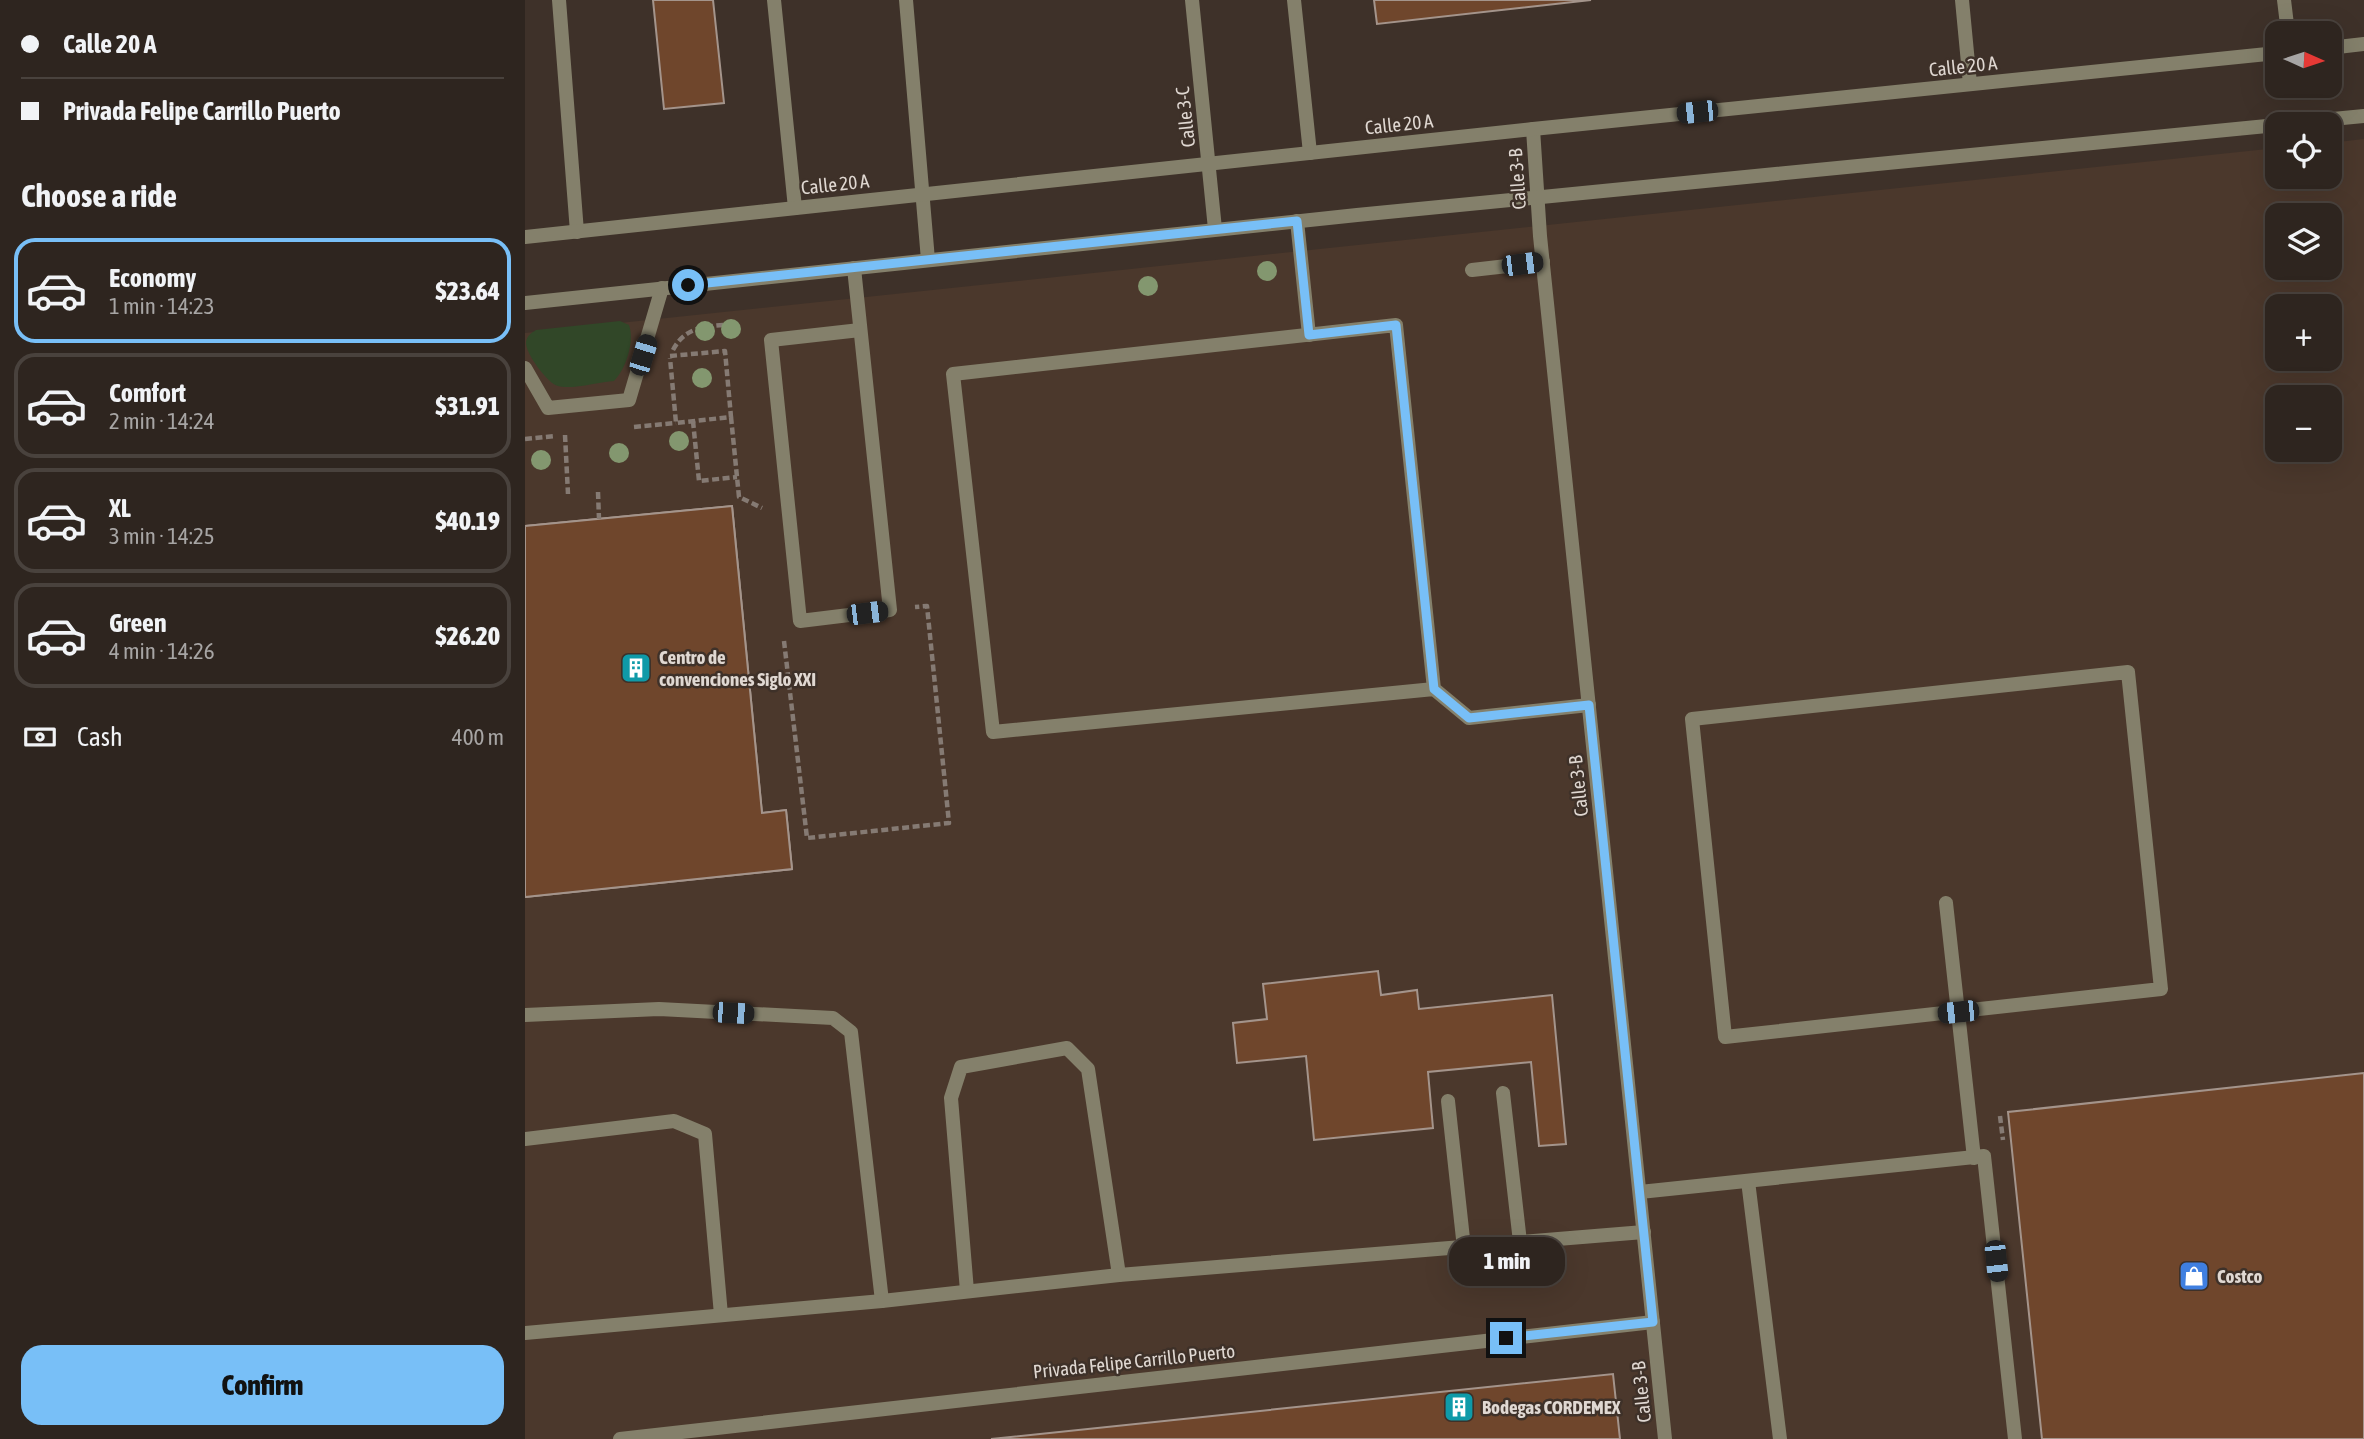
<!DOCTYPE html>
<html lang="en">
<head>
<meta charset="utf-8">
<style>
	body { margin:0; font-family:"Asap Condensed",sans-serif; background:#362d28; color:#f1f3f6; height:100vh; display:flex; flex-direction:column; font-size:26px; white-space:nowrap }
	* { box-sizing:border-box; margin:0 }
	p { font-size:23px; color:#a7a5a4 }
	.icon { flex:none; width:38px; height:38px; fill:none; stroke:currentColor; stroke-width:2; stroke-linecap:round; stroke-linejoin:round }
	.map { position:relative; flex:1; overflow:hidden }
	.details { display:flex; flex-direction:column; background:#2e251f; width:525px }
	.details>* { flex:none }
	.banner { display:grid; align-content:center; height:154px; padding:0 21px; background:#2e251f }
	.needle { width:46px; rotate:93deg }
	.buttons { position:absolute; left:1740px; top:21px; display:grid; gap:14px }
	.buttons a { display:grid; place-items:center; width:77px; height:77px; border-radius:14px; background:#2e251f; box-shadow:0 7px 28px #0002,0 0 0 2px #49423d; font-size:35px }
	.end { position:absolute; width:32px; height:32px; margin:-16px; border:9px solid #78bff7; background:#111; box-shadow:0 0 0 4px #111 }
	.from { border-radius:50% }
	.bubble { position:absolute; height:49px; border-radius:21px; background:#2e251f; box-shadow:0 7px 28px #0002,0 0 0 2px #49423d; font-size:23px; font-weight:800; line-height:49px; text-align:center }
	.car { position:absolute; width:21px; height:42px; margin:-21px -10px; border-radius:9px; box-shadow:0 0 5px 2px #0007; background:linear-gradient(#222 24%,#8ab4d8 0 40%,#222 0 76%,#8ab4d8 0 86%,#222 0) }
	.banner b { display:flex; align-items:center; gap:24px; height:66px; font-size:26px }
	.banner b+b { border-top:2px solid #49423d }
	.banner i { width:18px; height:18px; background:#f1f3f6 }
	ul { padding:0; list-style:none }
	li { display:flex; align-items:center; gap:21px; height:105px; margin:0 14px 10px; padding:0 7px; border:4px solid #49423d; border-radius:21px }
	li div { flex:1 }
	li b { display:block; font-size:26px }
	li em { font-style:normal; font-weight:800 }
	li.on { border-color:#78bff7 }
	li>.icon { width:63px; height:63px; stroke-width:1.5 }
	h2 { padding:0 21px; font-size:32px; line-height:84px }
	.pay { display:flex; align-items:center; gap:18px; height:77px; padding:0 21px; font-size:26px }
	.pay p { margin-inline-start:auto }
	.cta { display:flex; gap:14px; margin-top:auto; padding:14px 21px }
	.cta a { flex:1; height:80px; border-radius:21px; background:#78bff7; color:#111; font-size:28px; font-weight:800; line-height:80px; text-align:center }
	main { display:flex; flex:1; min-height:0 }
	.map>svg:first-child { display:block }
	.built { fill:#4b382c; fill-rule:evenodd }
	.green { fill:#314728 }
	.building { fill:#6f462c; stroke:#a4948b; stroke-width:2 }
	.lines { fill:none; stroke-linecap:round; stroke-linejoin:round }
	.path { stroke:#857a73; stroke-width:4.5; stroke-dasharray:7 3.5; stroke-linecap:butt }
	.service { stroke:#84806b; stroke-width:14 }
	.minor { stroke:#84806b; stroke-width:14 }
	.tertiary { stroke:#84806b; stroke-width:14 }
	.tree { fill:#83976f }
	.route { stroke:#78bff7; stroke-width:9 }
	.labels { text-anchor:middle; stroke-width:5; stroke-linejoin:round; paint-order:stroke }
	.street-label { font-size:19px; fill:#e0d8d2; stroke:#3e3129 }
	.poi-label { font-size:19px; font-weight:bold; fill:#e0d8d2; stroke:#3e3129; text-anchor:start }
</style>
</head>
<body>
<main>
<section class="details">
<div class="banner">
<b><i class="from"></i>Calle 20 A</b>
<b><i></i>Privada Felipe Carrillo Puerto</b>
</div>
<h2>Choose a ride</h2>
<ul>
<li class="on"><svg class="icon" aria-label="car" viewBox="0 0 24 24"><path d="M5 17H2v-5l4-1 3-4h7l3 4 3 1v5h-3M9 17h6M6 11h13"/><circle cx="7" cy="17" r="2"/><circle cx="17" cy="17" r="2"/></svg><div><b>Economy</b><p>1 min · 14:23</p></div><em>$23.64</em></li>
<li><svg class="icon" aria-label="car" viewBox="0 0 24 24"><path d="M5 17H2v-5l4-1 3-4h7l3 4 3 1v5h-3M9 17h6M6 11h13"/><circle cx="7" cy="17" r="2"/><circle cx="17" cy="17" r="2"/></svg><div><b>Comfort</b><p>2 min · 14:24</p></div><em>$31.91</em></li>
<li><svg class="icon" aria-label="car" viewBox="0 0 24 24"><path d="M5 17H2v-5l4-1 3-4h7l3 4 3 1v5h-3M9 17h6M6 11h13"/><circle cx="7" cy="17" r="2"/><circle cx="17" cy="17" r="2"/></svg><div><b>XL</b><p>3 min · 14:25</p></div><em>$40.19</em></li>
<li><svg class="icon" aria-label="car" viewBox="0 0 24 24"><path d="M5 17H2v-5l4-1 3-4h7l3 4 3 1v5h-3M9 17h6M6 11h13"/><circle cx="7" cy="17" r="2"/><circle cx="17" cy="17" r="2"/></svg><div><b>Green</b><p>4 min · 14:26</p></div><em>$26.20</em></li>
</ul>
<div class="pay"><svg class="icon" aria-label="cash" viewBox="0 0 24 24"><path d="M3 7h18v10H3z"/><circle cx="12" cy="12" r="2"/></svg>Cash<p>400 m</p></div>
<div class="cta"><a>Confirm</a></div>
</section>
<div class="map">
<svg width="1839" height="1439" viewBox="0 0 1839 1439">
	<rect width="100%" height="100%" fill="#3e3129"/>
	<path class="built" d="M1839,139V1439H0V333L1752,148V177H1804V143ZM1752,215H1804V268H1752ZM1752,306H1804V359H1752ZM1752,397H1804V450H1752Z"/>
	<path class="green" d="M95,321L104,325C110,341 101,369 89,381C74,382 46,390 33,386C23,384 0,353 1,342C2,336 6,333 11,330Z"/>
	<g class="building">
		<polygon points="128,0 188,0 199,103 139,109"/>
		<polygon points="849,0 1066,0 852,24"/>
		<polygon points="207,506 237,813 261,810 267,869 0,897 0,526"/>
		<polygon points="207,506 237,813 261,810 267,869 0,897 0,526"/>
		<polygon points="853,971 856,995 892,990 894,1009 1027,995 1041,1144 1014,1146 1006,1062 903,1072 908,1128 789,1140 781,1056 712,1063 708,1023 742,1019 738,984"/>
		<polygon points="1839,1073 1839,1439 1517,1439 1483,1112"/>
		<polygon points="1088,1374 1095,1439 466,1439"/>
	</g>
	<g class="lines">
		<g class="path">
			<path d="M148,350C161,325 182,327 207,324"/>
			<polyline points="145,356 200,351 206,417 151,423 145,358"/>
			<polyline points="206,417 214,497 237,508"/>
			<polyline points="168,421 174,481 212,477"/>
			<polyline points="109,427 151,423"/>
			<polyline points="40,435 43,494"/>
			<polyline points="0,439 30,436"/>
			<polyline points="73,492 74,519"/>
			<polyline points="259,641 282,838 424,823 402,606 390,607"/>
			<polyline points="1475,1116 1478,1140"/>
		</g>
		<g class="service">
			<polyline points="34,0 52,232"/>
			<polyline points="249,0 270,208"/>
			<polyline points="381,0 403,260"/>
			<polyline points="769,0 785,153"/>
			<polyline points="1437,0 1445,84"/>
			<polyline points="1759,0 1763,33"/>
			<polyline points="772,221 784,335"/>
			<polyline points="329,268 365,610 275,621 246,340 335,330"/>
			<polyline points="947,270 1018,262"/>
			<polyline points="0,368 23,408 104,400 137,288"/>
			<polygon points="1603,672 1636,989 1200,1037 1167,719"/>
			<polyline points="909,689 468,732 428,374 871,325 909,689 944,718 1064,705"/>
			<polyline points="1421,903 1449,1158"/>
			<polyline points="0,1015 134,1009 308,1018 326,1032 357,1301"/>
			<polyline points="978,1093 995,1242"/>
			<polyline points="923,1101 939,1248"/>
			<polyline points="0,1139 149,1121 180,1134 196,1315"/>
			<polyline points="1223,1181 1255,1439"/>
			<polyline points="1115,1192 1459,1156 1490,1439"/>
			<polyline points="442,1291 426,1098 436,1067 542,1048 563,1069 594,1275"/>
			<polyline points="0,1333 357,1301 594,1275 1119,1232"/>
			<polyline points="95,1439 1128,1322"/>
		</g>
		<g class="minor">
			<polyline points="667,0 690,229"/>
			<polyline points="1008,129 1015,236 1140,1439"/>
		</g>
		<g class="tertiary">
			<polyline points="1804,48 1839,44"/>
			<polyline points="1755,124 1839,116"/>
			<polyline points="0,237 1008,129 1752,53"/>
			<polyline points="0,303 832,215 1752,125"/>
		</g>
	</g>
	<g class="tree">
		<circle cx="742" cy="271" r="10"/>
		<circle cx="623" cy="286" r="10"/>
		<circle cx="206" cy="329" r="10"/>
		<circle cx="180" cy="331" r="10"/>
		<circle cx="177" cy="378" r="10"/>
		<circle cx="154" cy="441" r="10"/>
		<circle cx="94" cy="453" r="10"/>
		<circle cx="16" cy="460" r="10"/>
	</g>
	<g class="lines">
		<polyline class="route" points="163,285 772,221 784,335 871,325 909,689 944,718 1064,705 1128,1322 981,1338"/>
	</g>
	<defs>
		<g id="building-square" transform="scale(1.575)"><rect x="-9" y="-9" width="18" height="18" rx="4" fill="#0f9aa8" stroke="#3e3129"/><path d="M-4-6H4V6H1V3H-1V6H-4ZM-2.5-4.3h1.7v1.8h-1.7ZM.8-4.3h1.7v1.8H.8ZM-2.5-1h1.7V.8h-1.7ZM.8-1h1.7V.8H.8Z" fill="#fff"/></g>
		<g id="shop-square" transform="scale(1.575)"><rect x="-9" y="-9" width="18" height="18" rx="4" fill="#3f7fe0" stroke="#3e3129"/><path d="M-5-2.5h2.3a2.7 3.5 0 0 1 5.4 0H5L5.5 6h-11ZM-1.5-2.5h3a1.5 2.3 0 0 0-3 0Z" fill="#fff"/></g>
	</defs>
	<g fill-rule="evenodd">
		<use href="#building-square" x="111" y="668"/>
		<use href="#shop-square" x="1669" y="1276"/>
		<use href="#building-square" x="934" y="1407"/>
	</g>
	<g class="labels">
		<g class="street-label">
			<text transform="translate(1438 66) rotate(-6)" y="7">Calle 20 A</text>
			<text transform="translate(660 117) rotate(-96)" y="7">Calle 3-C</text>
			<text transform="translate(874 124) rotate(-6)" y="7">Calle 20 A</text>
			<text transform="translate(992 179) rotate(-94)" y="7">Calle 3-B</text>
			<text transform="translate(310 184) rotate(-6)" y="7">Calle 20 A</text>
			<text transform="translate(1053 786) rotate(-96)" y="7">Calle 3-B</text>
			<text transform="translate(609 1361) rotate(-6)" y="7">Privada Felipe Carrillo Puerto</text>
			<text transform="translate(1116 1392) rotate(-96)" y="7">Calle 3-B</text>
		</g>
		<g class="poi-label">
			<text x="134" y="664">Centro de<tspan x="134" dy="22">convenciones Siglo XXI</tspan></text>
			<text x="1692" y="1283">Costco</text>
			<text x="957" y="1414">Bodegas CORDEMEX</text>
		</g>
	</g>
</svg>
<div class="buttons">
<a><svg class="needle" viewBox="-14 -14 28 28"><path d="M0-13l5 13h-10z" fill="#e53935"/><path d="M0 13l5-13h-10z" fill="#a7a5a4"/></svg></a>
<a><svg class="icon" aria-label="locate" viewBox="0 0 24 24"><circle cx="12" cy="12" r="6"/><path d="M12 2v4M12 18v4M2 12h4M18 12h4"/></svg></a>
<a><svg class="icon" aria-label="layers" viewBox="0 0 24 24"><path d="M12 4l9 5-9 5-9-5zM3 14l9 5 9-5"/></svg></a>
<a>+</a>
<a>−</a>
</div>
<i class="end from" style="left:163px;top:285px"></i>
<i class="end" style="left:981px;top:1338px"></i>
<div class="bubble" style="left:924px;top:1237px;width:116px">1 min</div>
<i class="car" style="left:1172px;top:112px;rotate:264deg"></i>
<i class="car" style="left:997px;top:264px;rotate:83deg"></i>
<i class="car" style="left:118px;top:355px;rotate:17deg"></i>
<i class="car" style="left:342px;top:613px;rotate:83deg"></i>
<i class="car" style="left:1433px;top:1012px;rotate:264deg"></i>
<i class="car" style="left:208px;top:1013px;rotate:93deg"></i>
<i class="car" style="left:1471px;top:1261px;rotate:174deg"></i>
</div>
</main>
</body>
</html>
